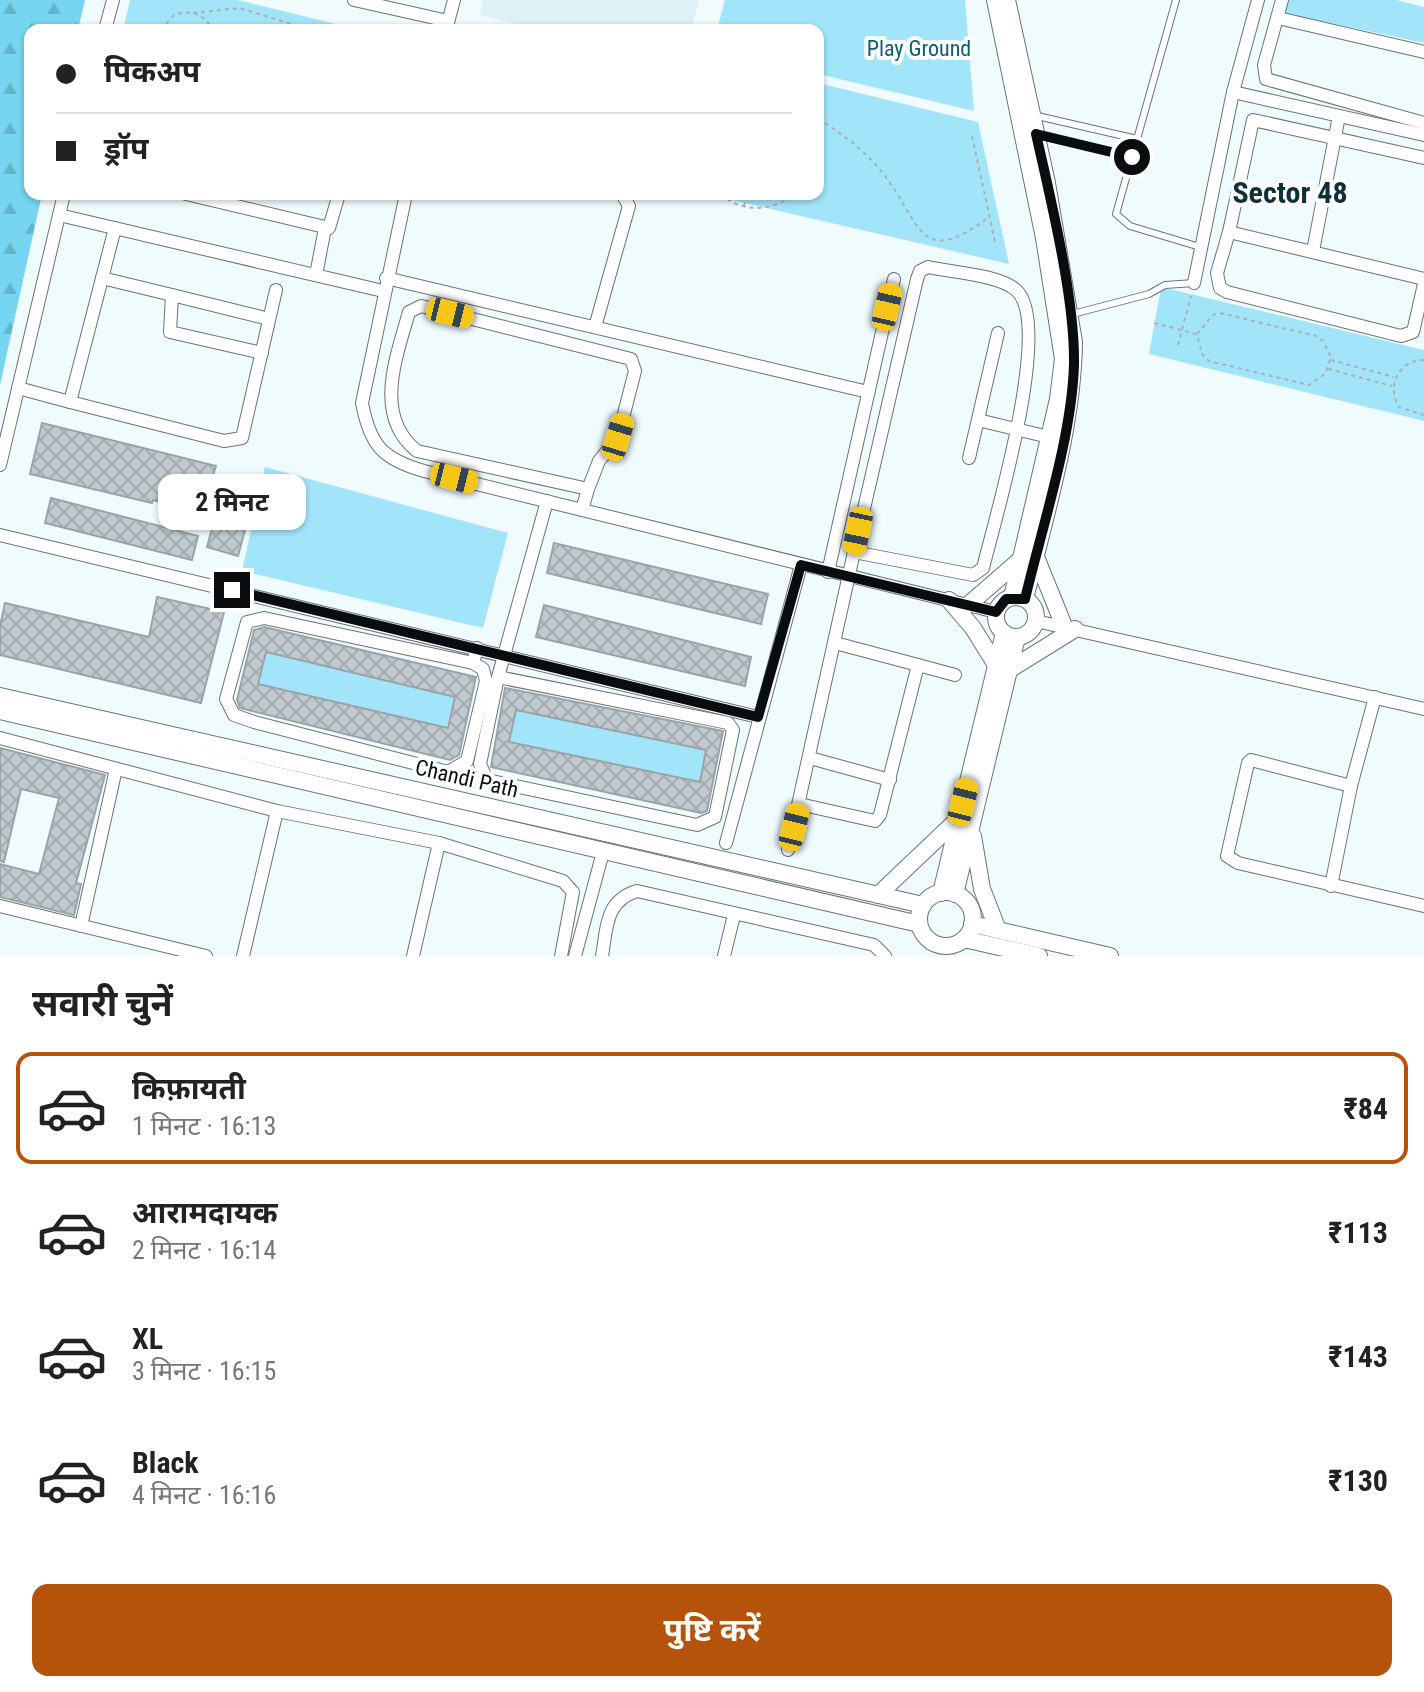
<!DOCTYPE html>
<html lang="hi">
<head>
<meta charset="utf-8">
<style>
	body { margin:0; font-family:"Roboto Condensed","Noto Sans Devanagari",sans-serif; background:#f6f6f6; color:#222; height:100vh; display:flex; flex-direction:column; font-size:30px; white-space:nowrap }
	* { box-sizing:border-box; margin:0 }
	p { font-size:26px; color:#767676 }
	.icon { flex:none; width:44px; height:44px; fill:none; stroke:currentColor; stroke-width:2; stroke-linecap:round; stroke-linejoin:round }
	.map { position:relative; height:956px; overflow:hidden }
	.panel { display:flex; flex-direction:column; background:#fff; flex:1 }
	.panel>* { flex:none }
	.guide { position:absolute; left:24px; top:24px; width:800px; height:176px; border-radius:16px; box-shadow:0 2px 6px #0004; display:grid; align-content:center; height:176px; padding:0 32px; background:#fff }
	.end { position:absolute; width:36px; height:36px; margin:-18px; border:10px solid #0a0d0f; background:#fff; box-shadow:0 0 0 4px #fff }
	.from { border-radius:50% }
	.bubble { position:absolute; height:56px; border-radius:16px; background:#fff; box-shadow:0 2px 6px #0004; font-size:26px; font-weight:700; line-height:56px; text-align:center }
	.car { position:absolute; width:24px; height:48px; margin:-24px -12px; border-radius:10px; box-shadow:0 0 6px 2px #0007; background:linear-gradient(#f5c518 24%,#345 0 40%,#f5c518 0 76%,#345 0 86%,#f5c518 0) }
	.guide b { display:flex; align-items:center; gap:28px; height:76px; font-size:30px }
	.guide b+b { border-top:2px solid #e0e0e0 }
	.guide i { width:20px; height:20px; background:#222 }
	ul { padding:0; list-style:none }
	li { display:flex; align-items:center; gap:24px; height:112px; margin:0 16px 12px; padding:0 16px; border:4px solid transparent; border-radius:16px }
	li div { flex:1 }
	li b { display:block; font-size:30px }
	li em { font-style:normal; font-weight:700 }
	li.active { border-color:#b45309 }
	li>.icon { width:72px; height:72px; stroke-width:1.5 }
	h2 { padding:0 32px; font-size:36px; line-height:96px }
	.action { display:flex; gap:16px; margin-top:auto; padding:16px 32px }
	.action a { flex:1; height:92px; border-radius:16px; background:#b45309; color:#fff; font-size:32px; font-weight:700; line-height:92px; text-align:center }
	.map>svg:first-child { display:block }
	.built { fill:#ddf1f7 }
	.forest { fill:url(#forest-firs) }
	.green { fill:#a2e5fa }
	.building { fill:url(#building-cross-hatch); stroke:#9aa4a8; stroke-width:2; fill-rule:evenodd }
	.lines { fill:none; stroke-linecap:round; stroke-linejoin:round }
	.lane-casing { stroke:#6a7376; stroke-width:8 }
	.street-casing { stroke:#6a7376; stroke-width:14 }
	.secondary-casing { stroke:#6a7376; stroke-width:18 }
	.path { stroke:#a8b1b4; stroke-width:2; stroke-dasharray:4 4; stroke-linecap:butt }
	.lane { stroke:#fff; stroke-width:6 }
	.street { stroke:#fff; stroke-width:12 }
	.secondary { stroke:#fff; stroke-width:16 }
	.route { stroke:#0a0d0f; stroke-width:10 }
	.labels { text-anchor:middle; stroke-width:8; stroke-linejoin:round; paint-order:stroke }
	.park-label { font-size:22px; fill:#0c5e71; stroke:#fff }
	.street-label { font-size:22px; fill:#0a0d0f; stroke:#fff }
	.district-label { font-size:30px; font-weight:bold; fill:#103039; stroke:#fff }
</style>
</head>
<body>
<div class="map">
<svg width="1424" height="956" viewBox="0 0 1424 956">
	<defs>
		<pattern id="forest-firs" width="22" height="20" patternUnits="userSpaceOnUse" patternTransform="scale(2)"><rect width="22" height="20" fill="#76d6f1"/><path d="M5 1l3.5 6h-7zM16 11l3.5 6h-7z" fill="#65b6cd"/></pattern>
		<pattern id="building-cross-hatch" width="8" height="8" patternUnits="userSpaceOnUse" patternTransform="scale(2)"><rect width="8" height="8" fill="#c0cace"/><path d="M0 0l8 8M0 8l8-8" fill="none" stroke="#a4acb0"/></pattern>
	</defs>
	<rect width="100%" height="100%" fill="#f0fbfe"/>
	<polygon class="built" points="483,0 699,0 691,30 541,30 480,15"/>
	<polygon class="forest" points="0,0 85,0 78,30 30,30 30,194 42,194 0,385"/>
	<g class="green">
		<polygon points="130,0 238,0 360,30 123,30"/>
		<polygon points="725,0 965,0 974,111 818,74 818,30 717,30"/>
		<polygon points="1287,0 1396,0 1424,7 1424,43 1284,13"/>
		<polygon points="818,83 978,122 1009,264 706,194 818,194"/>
		<polygon points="1161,287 1424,350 1424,421 1149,354"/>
		<polygon points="265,467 508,533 483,628 242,571"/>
		<polygon points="266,652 455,697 448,728 258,684"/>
		<polygon points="516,710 706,750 700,782 509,742"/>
	</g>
	<g class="building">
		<polygon points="42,423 216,466 211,481 255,493 238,556 207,547 215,517 153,500 152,503 30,474"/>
		<polygon points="51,498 198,536 192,560 45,523"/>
		<polygon points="554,543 768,594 761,624 547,573"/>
		<polygon points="157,597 224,612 201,703 0,655 0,626 5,603 149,637"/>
		<polygon points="544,605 751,657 745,686 536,637"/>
		<path d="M264,627L476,677L459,755L450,760L240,708L237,700L254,630ZM266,652L455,697L448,728L258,684Z"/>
		<path d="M505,688L723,731L707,811L701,813L491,767ZM516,710L706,750L700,782L509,742Z"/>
		<polygon points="0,748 105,775 76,883 81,884 74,915 0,897 0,864 39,874 59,798 21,789 4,862 0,861"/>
	</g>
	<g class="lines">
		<g class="lane-casing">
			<g id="lane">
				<polyline points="1176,0 1116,214 1130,226 1200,247"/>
				<polyline points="1033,115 1137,139"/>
				<polyline points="1038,135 1132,157"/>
				<polyline points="1069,315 1149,294 1165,285 1194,283"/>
			</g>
		</g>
		<g class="street-casing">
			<g id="street">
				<polyline points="354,0 448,21"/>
				<polyline points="1282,0 1264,65 1266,79 1424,123"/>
				<polyline points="1278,18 1424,52"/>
				<polyline points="105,30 113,0"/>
				<polyline points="446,30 454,0"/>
				<polyline points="1233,92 1424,135"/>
				<polyline points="1424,158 1253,120 1229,232 1217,273 1220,288 1227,292 1401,336 1413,332 1424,284"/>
				<polyline points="186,194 329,228 339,194"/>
				<path d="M406,194L362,403C370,445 382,459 424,471L996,612"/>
				<polyline points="59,215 383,291"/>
				<polyline points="1229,232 1424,279"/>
				<polyline points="1313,251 1339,116"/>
				<path d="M928,267C950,272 1000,275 1016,290C1054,323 995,519 983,568L973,575L854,552L917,279L920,271Z"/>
				<polyline points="316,275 325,228"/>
				<polyline points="102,278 172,295"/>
				<polyline points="386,278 868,392"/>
				<polyline points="1194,283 1233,92 1258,0"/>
				<polyline points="595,327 629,206 622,194"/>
				<polyline points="262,353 170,332 172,295 269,319"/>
				<polyline points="18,388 70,402 115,228"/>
				<polyline points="70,402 224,441 242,438 276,290"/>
				<polyline points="978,420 1049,437"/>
				<polyline points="969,458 998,333"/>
				<polyline points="0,465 64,194"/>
				<path d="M582,510L588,489L417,451C373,416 396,358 409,312L421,306L631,359L635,371L618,437L599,461L588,489"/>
				<polyline points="0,535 758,717"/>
				<polyline points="828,572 894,279"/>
				<polyline points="1036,621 1424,709"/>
				<polyline points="473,663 264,618 247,622 226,699 234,715 254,722 448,772 467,761 486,681 483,669 473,663 477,648"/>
				<polyline points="918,665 955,675"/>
				<polygon points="498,677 728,723 733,730 715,817 697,825 487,780 480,764"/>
				<polyline points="498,677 547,501"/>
				<polyline points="1375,697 1351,786 1251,760 1248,763 1227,856 1238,863 1424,906"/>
				<polyline points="0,738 277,811"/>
				<polyline points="810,758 890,780"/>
				<polyline points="799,804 875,821 880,815 918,665 835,643"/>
				<polyline points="726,843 801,565"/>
				<polyline points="788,850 854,552"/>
				<polyline points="1331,886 1351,786"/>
				<polyline points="0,906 206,956"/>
				<polyline points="81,926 116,769"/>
				<polyline points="243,956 277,811 439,843 563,881 573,892 561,956"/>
				<polyline points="413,956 439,843"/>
				<polyline points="575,956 603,852"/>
				<path d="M602,956C607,927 605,901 637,891L874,945L885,956"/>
				<polyline points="724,956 734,915"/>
			</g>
		</g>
		<g class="secondary-casing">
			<g id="secondary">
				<polyline points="995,0 1044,238 1063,359 1058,399 1012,597"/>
				<path d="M1007,0L1047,183L1074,342C1073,428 1045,515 1025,599"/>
				<polyline points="1036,557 1064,626"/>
				<circle cx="1016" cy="617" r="20"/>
				<polyline points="949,600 973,628 996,665"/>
				<polyline points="968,605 1021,559"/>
				<polyline points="1009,670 1075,629"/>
				<polyline points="0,696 923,905"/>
				<polyline points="0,711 919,924"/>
				<polyline points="973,836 982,889 998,930"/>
				<circle cx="946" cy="919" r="27"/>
				<polyline points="941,893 1004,633"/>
				<polyline points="955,894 1017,637"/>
				<polyline points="878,895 958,819"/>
				<polyline points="972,924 1110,956"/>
				<polyline points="964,939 1039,956"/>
			</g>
		</g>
		<g class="path">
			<polyline points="193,13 239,8 312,30"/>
			<path d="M161,30L174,15C191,9 204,14 213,30"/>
			<path d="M818,119C843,134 867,152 885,176C921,223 919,270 989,217"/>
			<polyline points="972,136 995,242"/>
			<path d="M721,194C742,214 773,211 795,194"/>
			<polyline points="744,206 747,194"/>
			<polygon points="1220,313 1316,336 1323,341 1331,357 1325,374 1309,385 1209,361 1202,354 1197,334 1213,315"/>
			<polyline points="1154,323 1196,334"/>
			<polyline points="1178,345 1191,296"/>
			<polyline points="1331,360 1394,377"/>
			<path d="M1424,360C1399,360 1386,386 1399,407L1424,415"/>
			<polyline points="1328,369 1392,386"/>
		</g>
		<use href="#lane" class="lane"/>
		<use href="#street" class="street"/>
		<use href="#secondary" class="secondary"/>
	</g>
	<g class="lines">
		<path class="route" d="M232,590L758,717L801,565L996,612L1006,599H1025C1042,527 1072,437 1074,364C1075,298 1051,201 1036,134L1132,157"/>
	</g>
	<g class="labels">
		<g class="park-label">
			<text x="919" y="56">Play Ground</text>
		</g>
		<g class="street-label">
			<text transform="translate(467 778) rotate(13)" y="8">Chandi Path</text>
		</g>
		<g class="district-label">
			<text x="1290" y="203">Sector 48</text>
		</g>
	</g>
</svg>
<i class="end from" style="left:1132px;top:157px"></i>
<i class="end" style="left:232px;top:590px"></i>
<div class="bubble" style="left:158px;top:474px;width:148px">2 मिनट</div>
<i class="car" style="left:887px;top:307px;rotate:13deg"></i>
<i class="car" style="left:450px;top:313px;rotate:104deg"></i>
<i class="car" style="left:618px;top:437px;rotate:17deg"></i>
<i class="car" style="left:454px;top:478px;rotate:104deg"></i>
<i class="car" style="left:858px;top:531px;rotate:192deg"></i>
<i class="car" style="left:963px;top:802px;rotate:14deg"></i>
<i class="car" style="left:794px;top:827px;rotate:14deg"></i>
<div class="guide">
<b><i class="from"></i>पिकअप</b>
<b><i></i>ड्रॉप</b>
</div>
</div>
<section class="panel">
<h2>सवारी चुनें</h2>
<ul>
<li class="active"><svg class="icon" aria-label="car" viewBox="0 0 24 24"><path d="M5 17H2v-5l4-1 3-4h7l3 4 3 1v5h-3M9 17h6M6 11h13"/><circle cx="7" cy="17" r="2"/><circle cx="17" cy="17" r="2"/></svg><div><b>किफ़ायती</b><p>1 मिनट · 16:13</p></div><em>₹84</em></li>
<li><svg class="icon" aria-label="car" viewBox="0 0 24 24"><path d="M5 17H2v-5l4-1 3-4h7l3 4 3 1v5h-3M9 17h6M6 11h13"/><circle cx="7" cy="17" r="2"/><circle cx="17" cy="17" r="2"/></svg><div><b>आरामदायक</b><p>2 मिनट · 16:14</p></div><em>₹113</em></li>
<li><svg class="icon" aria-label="car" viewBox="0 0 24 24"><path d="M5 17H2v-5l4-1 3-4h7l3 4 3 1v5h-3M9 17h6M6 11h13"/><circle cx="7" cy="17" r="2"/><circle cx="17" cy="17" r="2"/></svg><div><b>XL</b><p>3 मिनट · 16:15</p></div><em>₹143</em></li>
<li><svg class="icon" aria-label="car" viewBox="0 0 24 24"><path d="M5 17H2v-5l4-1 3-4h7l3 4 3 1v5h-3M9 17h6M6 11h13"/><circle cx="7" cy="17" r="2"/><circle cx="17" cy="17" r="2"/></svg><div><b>Black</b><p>4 मिनट · 16:16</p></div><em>₹130</em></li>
</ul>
<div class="action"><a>पुष्टि करें</a></div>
</section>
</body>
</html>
